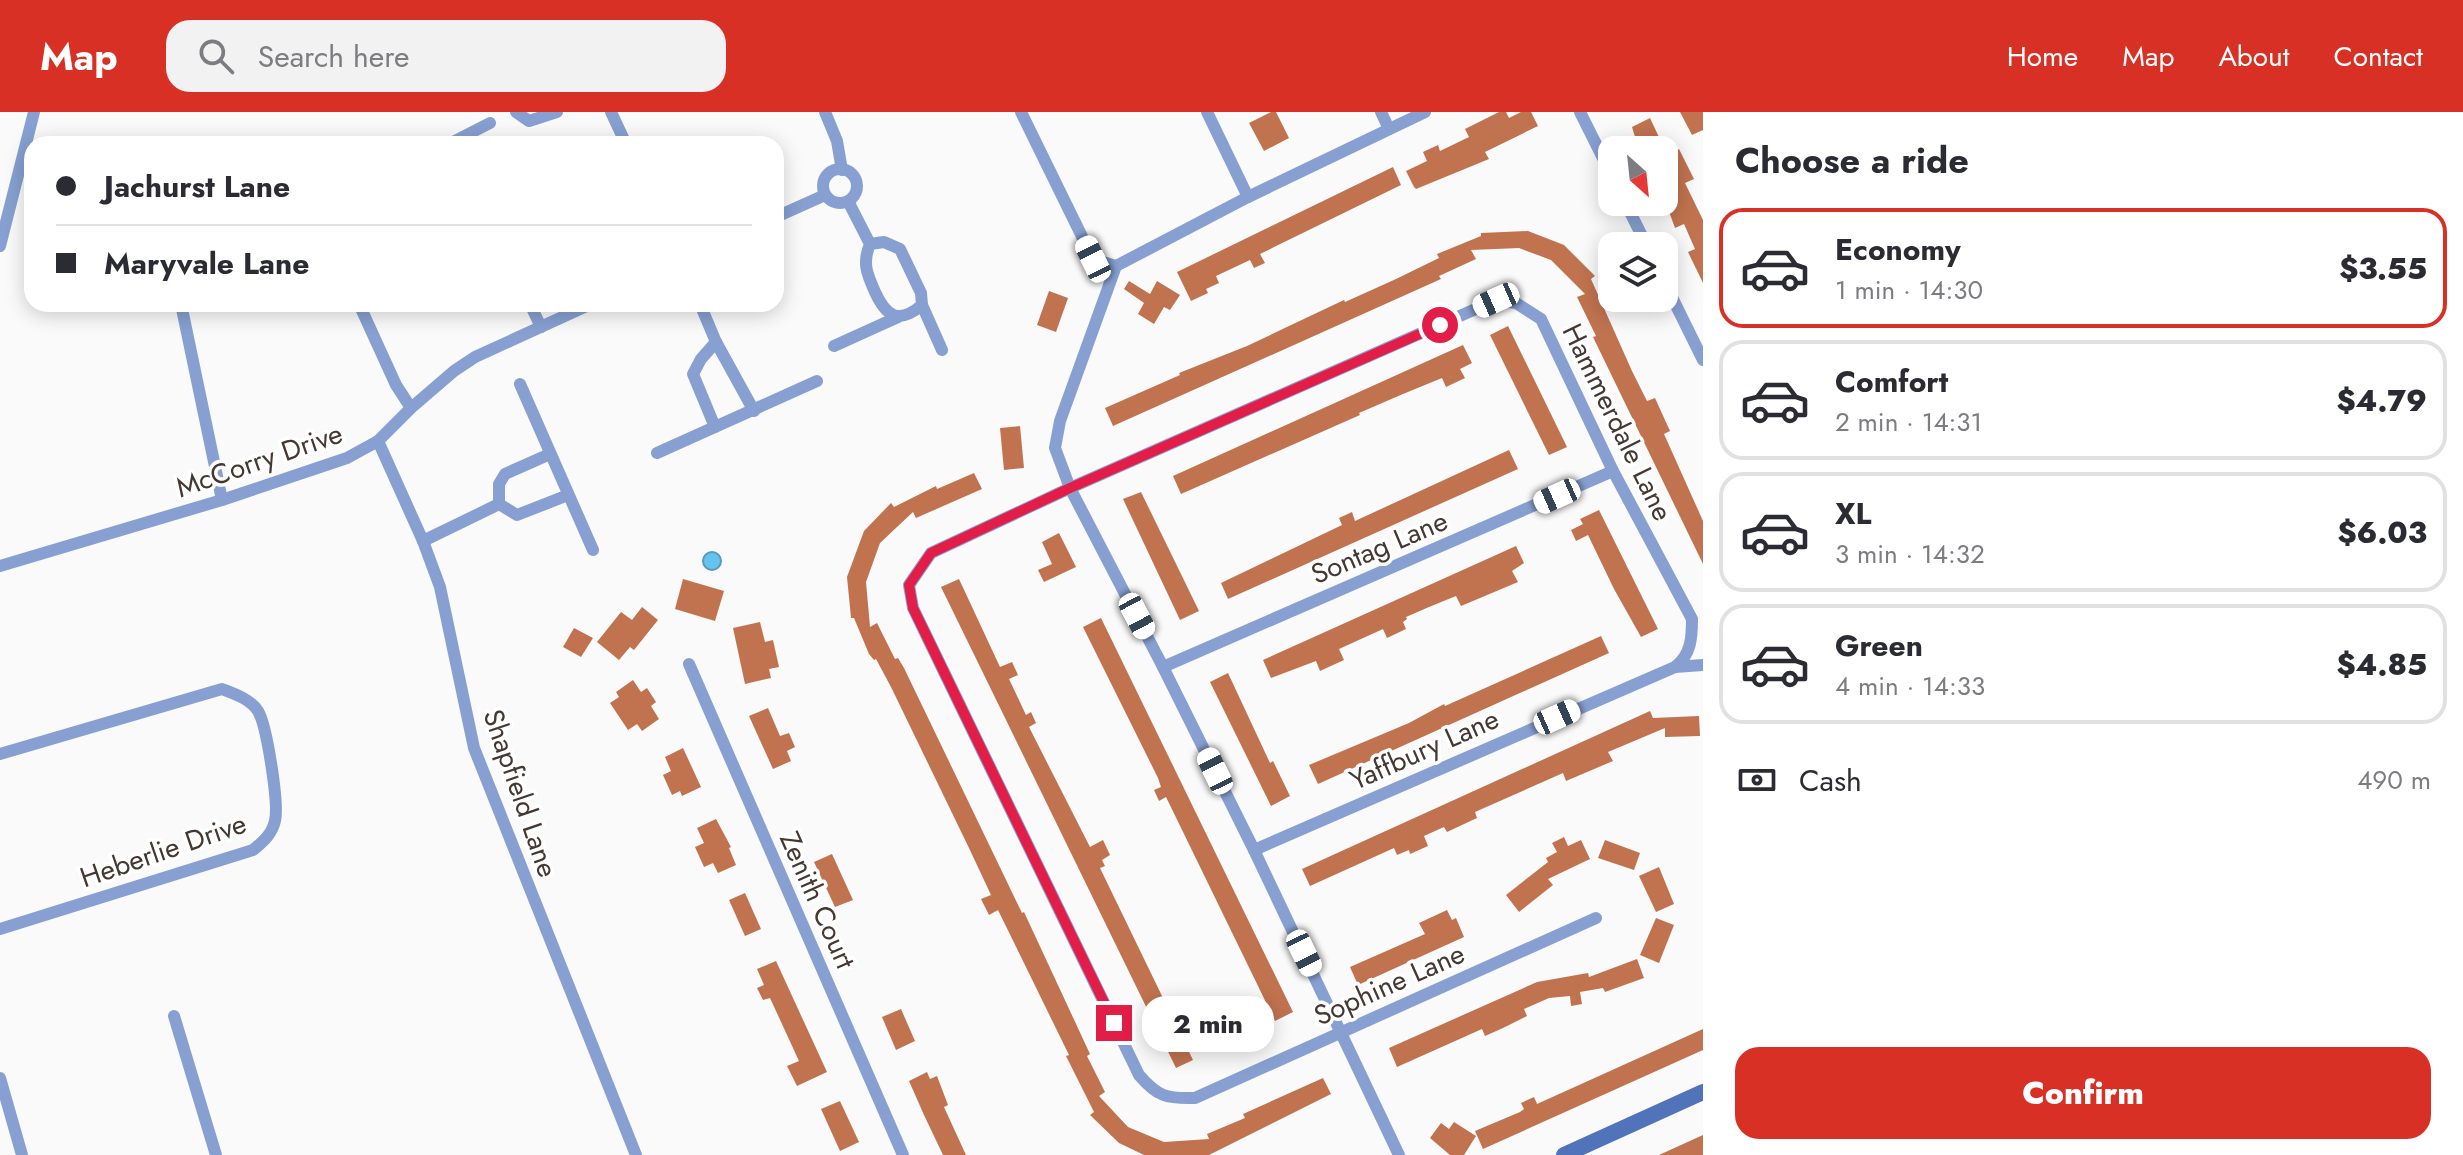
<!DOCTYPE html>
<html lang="en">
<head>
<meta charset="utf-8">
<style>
	body { margin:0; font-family:Jost,sans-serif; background:#f2f2f3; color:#2b2b33; height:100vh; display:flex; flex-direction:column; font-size:30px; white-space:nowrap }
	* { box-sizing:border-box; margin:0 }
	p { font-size:26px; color:#7c7c81 }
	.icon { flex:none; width:44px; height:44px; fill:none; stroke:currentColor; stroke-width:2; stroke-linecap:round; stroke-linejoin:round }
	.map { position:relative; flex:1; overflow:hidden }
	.panel { display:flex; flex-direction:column; background:#fff; width:760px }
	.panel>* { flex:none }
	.top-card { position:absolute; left:24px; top:24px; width:760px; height:176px; border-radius:24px; box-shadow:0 4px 20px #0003; display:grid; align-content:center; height:176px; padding:0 32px; background:#fff }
	.needle { width:52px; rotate:153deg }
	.fabs { position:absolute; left:1598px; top:24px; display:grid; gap:16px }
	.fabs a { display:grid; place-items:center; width:80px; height:80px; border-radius:16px; background:#fff; box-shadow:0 4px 20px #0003; font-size:40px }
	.end { position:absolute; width:36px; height:36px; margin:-18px; border:10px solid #e11d48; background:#fff; box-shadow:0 0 0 4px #fff }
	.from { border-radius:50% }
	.bubble { position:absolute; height:56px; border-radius:24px; background:#fff; box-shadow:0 4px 20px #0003; font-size:26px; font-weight:800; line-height:56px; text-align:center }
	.car { position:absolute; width:24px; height:48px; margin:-24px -12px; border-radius:10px; box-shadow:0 0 6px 2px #0007; background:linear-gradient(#fff 24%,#345 0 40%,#fff 0 76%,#345 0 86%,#fff 0) }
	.top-card b { display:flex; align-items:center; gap:28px; height:76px; font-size:30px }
	.top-card b+b { border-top:2px solid #e1e1e2 }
	.top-card i { width:20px; height:20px; background:#2b2b33 }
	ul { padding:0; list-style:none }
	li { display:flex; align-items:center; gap:24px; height:120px; margin:0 16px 12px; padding:0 16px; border:4px solid #e1e1e2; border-radius:24px }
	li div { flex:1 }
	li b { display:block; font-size:30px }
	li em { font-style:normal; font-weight:800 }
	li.on { border-color:#d93025 }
	li>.icon { width:72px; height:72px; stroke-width:1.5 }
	h2 { padding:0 32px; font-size:36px; line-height:96px }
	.pay { display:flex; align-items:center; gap:20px; height:88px; padding:0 32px; font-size:30px }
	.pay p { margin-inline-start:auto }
	.action { display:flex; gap:16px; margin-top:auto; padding:16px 32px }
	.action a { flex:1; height:92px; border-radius:24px; background:#d93025; color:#fff; font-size:32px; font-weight:800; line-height:92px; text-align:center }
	header { display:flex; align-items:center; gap:48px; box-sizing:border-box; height:112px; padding:0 40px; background:#d93025; color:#fff }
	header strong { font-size:38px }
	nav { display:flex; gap:44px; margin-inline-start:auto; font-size:28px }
	.search { width:560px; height:72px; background:#f2f2f3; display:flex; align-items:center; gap:20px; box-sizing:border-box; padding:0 28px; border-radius:24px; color:#7c7c81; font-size:30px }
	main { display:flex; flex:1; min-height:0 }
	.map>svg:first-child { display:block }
	.water { fill:#64c3f1; stroke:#5b99b8; stroke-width:2 }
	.building { fill:#c1734f }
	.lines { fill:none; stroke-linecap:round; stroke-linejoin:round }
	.minor { stroke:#87a0d1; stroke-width:12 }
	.secondary { stroke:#5173b9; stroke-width:16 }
	.route { stroke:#e11d48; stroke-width:10 }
	.labels { text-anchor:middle; stroke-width:7; stroke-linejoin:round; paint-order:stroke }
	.street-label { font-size:28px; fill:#453832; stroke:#fff }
</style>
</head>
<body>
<header>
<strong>Map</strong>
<div class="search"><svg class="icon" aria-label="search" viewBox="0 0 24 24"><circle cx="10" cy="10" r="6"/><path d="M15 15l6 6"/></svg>Search here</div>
<nav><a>Home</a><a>Map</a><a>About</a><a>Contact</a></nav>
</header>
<main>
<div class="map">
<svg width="1703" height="1043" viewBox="0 0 1703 1043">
	<rect width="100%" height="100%" fill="#fafafa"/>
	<circle class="water" cx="712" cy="449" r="9"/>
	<g class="building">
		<polygon points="1271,0 1276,0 1289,26 1264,39 1249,11"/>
		<polygon points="1499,0 1506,0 1509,6 1521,0 1531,0 1538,14 1485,40 1489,47 1416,77 1414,75 1406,59 1427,49 1423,40 1438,33 1440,39 1469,25 1465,17"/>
		<polygon points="1680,0 1703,0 1703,18 1692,23"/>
		<polygon points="1650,6 1665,38 1639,38 1632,15"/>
		<polygon points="1679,37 1694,67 1685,71 1703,108 1703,171 1688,140 1695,137 1684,112 1675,116 1664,86 1664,44"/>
		<polygon points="1393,55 1401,73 1260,142 1265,151 1254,156 1250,148 1216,164 1219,171 1206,177 1208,181 1191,189 1177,160"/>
		<polygon points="1528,119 1564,133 1595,164 1591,167 1632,259 1647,289 1655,286 1670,319 1664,322 1703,409 1703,452 1593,225 1596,224 1577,185 1585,182 1551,148 1519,136 1471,138 1476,147 1439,164 1441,167 1113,314 1105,296 1180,263 1179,261 1247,234 1344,188 1345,190 1396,167 1439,146 1437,142 1481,124 1481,121"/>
		<polygon points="1129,169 1150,182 1157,169 1180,183 1170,198 1164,195 1154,212 1138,202 1144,191 1124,177"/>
		<polygon points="1049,179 1068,186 1056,220 1037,213"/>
		<polygon points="1508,214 1567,335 1549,343 1490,223"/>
		<polygon points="1463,233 1472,251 1460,257 1465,266 1446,275 1442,266 1403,282 1359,301 1360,303 1181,382 1173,364"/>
		<polygon points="1020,314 1024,356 1004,358 1000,316"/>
		<polygon points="1509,338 1518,357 1228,487 1221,471 1342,413 1339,406 1352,400 1355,409"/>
		<polygon points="974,361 982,377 916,406 913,400 880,431 866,470 870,515 877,511 895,547 898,546 904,556 1022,801 1024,800 1090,942 1087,944 1105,980 1099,984 1128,1015 1164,1030 1209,1027 1207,1022 1245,1006 1243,1002 1323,966 1331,982 1209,1043 1144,1043 1119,1031 1090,1003 1094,1000 1066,944 1069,943 998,798 989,803 981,787 991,783 969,736 891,575 876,547 874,548 869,542 854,506 851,506 847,465 864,419 891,391 894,395 936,374 937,377"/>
		<polygon points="1141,380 1199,499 1180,508 1123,387"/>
		<polygon points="1599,398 1658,517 1641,525 1614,477 1588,423 1576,429 1571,418 1583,412 1580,407"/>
		<polygon points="1059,421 1076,455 1044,470 1038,458 1052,452 1042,430"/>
		<polygon points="1516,434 1524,451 1512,459 1518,470 1461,494 1456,484 1429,495 1406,505 1407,507 1403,510 1406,517 1387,526 1383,517 1339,537 1344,548 1320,559 1316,549 1271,566 1263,548"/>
		<polygon points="683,467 724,479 715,509 675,497"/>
		<polygon points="959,467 1000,555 1012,550 1018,563 1009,567 1026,603 1031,600 1036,611 1029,615 1090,735 1103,728 1110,743 1102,748 1105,754 1100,756 1193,948 1176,956 941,475"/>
		<polygon points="642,495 658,508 634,538 630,535 619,548 597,530 621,500 632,508"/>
		<polygon points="1101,506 1293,900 1275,909 1166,685 1159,689 1154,678 1161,675 1158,666 1083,515"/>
		<polygon points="760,510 765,530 773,528 779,555 769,557 771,566 745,572 733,516"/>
		<polygon points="574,516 593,526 581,545 563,535"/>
		<polygon points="1601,524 1609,541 1318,672 1309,653 1409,611 1444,592 1445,594"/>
		<polygon points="1228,561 1270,651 1273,649 1290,684 1271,694 1210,570"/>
		<polygon points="633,568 641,580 647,576 656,590 651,594 659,607 642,619 637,612 628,618 610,591 619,585 616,580"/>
		<polygon points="768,596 780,624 789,621 795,635 787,639 791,649 773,657 749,604"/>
		<polygon points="1650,599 1653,606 1699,604 1700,624 1665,625 1665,616 1608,640 1613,649 1566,669 1563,661 1475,700 1477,706 1447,720 1444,715 1424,724 1428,734 1410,742 1409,738 1397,743 1394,736 1310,774 1302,757"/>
		<polygon points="683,636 701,675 682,684 680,679 672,683 663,663 671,659 665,645"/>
		<polygon points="716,707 731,735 729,736 736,753 718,761 713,751 704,755 695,735 704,731 697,716"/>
		<polygon points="1564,725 1568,734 1581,728 1590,747 1548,767 1553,773 1519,800 1506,783 1548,750 1546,746 1557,740 1552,731"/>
		<polygon points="1605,728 1640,741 1634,758 1598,746"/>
		<polygon points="832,742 853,788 835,795 814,750"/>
		<polygon points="1659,755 1674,792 1656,800 1639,764"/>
		<polygon points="745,781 761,817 745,824 729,788"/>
		<polygon points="1447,798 1452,808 1456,806 1464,825 1358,873 1350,855 1425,822 1419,811"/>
		<polygon points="1656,806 1674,813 1659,851 1640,843"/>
		<polygon points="1637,847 1644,866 1605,880 1603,876 1580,880 1582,892 1571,894 1570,884 1549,886 1524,897 1527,904 1503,916 1485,924 1482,917 1397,955 1389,936 1537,870 1588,861 1589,865"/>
		<polygon points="776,849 827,960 797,974 787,954 799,949 770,886 763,888 757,876 764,873 757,857"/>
		<polygon points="901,897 915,929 896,938 882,905"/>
		<polygon points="1703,917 1703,938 1483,1037 1475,1019 1520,1000 1524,997 1521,991 1534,985 1537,992"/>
		<polygon points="927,960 930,967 937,964 948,993 944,995 966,1043 943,1043 924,1003 909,969"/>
		<polygon points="840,989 859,1030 840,1039 821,997"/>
		<polygon points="1454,1010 1476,1024 1464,1043 1450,1043 1430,1026 1441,1011 1449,1017"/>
		<polygon points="1703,1023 1703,1043 1659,1043"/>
	</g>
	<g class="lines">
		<g class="minor">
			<polyline points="516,0 529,9 557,0"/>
			<polyline points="611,0 626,32"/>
			<polyline points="825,0 837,29 842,58"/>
			<polyline points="1021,0 1093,147 1116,154 1060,309 1055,336 1070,376 1163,555 1254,738 1399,1043"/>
			<polyline points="1207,0 1248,85"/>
			<polyline points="1381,0 1389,17"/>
			<polyline points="1580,0 1612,64"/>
			<polyline points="449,32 490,11"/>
			<circle cx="840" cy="74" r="17"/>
			<path d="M848,89L870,132L884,130L900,137L921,181L922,193C898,213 886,204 875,180C867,162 862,151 870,132"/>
			<polyline points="1625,90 1647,134"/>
			<polyline points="776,105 825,83"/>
			<polyline points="0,134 34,0"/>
			<polyline points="1116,154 1248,85 1425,0"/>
			<polyline points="1664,169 1703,248"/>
			<polyline points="181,192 222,388"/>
			<polyline points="359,192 396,273 411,296"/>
			<polyline points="530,192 541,215"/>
			<polyline points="700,192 716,230 754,299"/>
			<polyline points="922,193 942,238"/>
			<polyline points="834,234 898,205"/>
			<polyline points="520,272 593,438"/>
			<polyline points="715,315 693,262 701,247 716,230"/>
			<polyline points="378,329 423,429 440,475 474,636 636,1043"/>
			<polyline points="657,341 817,269"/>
			<polyline points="499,392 499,372 505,362 550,342"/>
			<polyline points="499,392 517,403 568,383"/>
			<polyline points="423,429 499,392"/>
			<polyline points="0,454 222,388 347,346 378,329 411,296 454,259 475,245 591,192"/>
			<polyline points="689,552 903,1043"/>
			<polyline points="1163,555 1613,359"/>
			<polyline points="1675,555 1703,553"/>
			<path d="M0,642L222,577C235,582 250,587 258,599C267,614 279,692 275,709C272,722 263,730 253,738L0,817"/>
			<path d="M1254,738L1675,555C1691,543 1692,526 1692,507L1613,359L1541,207L1516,191L1496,188L1070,376L931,441L909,473L913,496L1139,963C1157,984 1166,987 1195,986L1596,806"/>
			<polyline points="174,904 216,1043"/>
			<polyline points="0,966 22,1043"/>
		</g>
		<polyline class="secondary" points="1564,1043 1703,980"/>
	</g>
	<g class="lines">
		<polyline class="route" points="1114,911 913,496 909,473 931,441 1070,376 1440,213"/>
	</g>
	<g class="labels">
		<g class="street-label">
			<text transform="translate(1618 310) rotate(64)" y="10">Hammerdale Lane</text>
			<text transform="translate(259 348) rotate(-19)" y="10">McCorry Drive</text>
			<text transform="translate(1379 435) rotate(-23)" y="10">Sontag Lane</text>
			<text transform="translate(1424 637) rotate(-24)" y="10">Yaffbury Lane</text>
			<text transform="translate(521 681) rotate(71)" y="10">Shapfield Lane</text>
			<text transform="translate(163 738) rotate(-19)" y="10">Heberlie Drive</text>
			<text transform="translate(818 788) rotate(66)" y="10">Zenith Court</text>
			<text transform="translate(1389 872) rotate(-24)" y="10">Sophine Lane</text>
		</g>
	</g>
</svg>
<div class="fabs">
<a><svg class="needle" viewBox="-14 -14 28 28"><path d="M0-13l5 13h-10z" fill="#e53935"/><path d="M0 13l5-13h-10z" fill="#7c7c81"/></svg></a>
<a><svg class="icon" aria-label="layers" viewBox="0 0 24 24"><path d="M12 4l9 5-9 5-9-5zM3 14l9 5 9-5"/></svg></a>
</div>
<i class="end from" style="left:1440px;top:213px"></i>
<i class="end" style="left:1114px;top:911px"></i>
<div class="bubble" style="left:1142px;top:884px;width:132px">2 min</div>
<i class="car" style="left:1093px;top:147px;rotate:334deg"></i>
<i class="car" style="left:1496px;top:188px;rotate:246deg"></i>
<i class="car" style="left:1557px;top:384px;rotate:246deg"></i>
<i class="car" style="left:1137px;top:504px;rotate:152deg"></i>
<i class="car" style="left:1557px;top:605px;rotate:66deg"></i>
<i class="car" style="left:1215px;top:659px;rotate:334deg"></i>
<i class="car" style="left:1304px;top:841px;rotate:154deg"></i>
<div class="top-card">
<b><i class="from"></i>Jachurst Lane</b>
<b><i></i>Maryvale Lane</b>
</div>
</div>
<section class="panel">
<h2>Choose a ride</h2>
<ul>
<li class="on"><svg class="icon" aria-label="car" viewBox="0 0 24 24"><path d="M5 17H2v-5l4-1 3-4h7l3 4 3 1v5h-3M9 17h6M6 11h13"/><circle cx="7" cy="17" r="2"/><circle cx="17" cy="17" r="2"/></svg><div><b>Economy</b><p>1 min · 14:30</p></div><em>$3.55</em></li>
<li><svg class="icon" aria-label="car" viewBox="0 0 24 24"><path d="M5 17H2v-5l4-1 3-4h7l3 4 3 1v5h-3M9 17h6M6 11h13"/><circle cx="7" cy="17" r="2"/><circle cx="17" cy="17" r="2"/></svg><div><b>Comfort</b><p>2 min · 14:31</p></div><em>$4.79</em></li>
<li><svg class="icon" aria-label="car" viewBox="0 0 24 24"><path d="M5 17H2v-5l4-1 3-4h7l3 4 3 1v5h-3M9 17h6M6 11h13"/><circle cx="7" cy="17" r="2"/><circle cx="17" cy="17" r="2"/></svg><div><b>XL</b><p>3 min · 14:32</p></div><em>$6.03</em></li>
<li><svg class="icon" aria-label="car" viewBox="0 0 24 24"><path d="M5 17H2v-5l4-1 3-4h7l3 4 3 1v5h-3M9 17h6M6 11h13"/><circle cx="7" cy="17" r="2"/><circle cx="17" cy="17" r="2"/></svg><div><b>Green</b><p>4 min · 14:33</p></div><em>$4.85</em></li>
</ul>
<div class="pay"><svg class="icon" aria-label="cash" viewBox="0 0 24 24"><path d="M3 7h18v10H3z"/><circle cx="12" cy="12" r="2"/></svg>Cash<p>490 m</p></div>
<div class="action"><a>Confirm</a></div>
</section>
</main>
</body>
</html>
